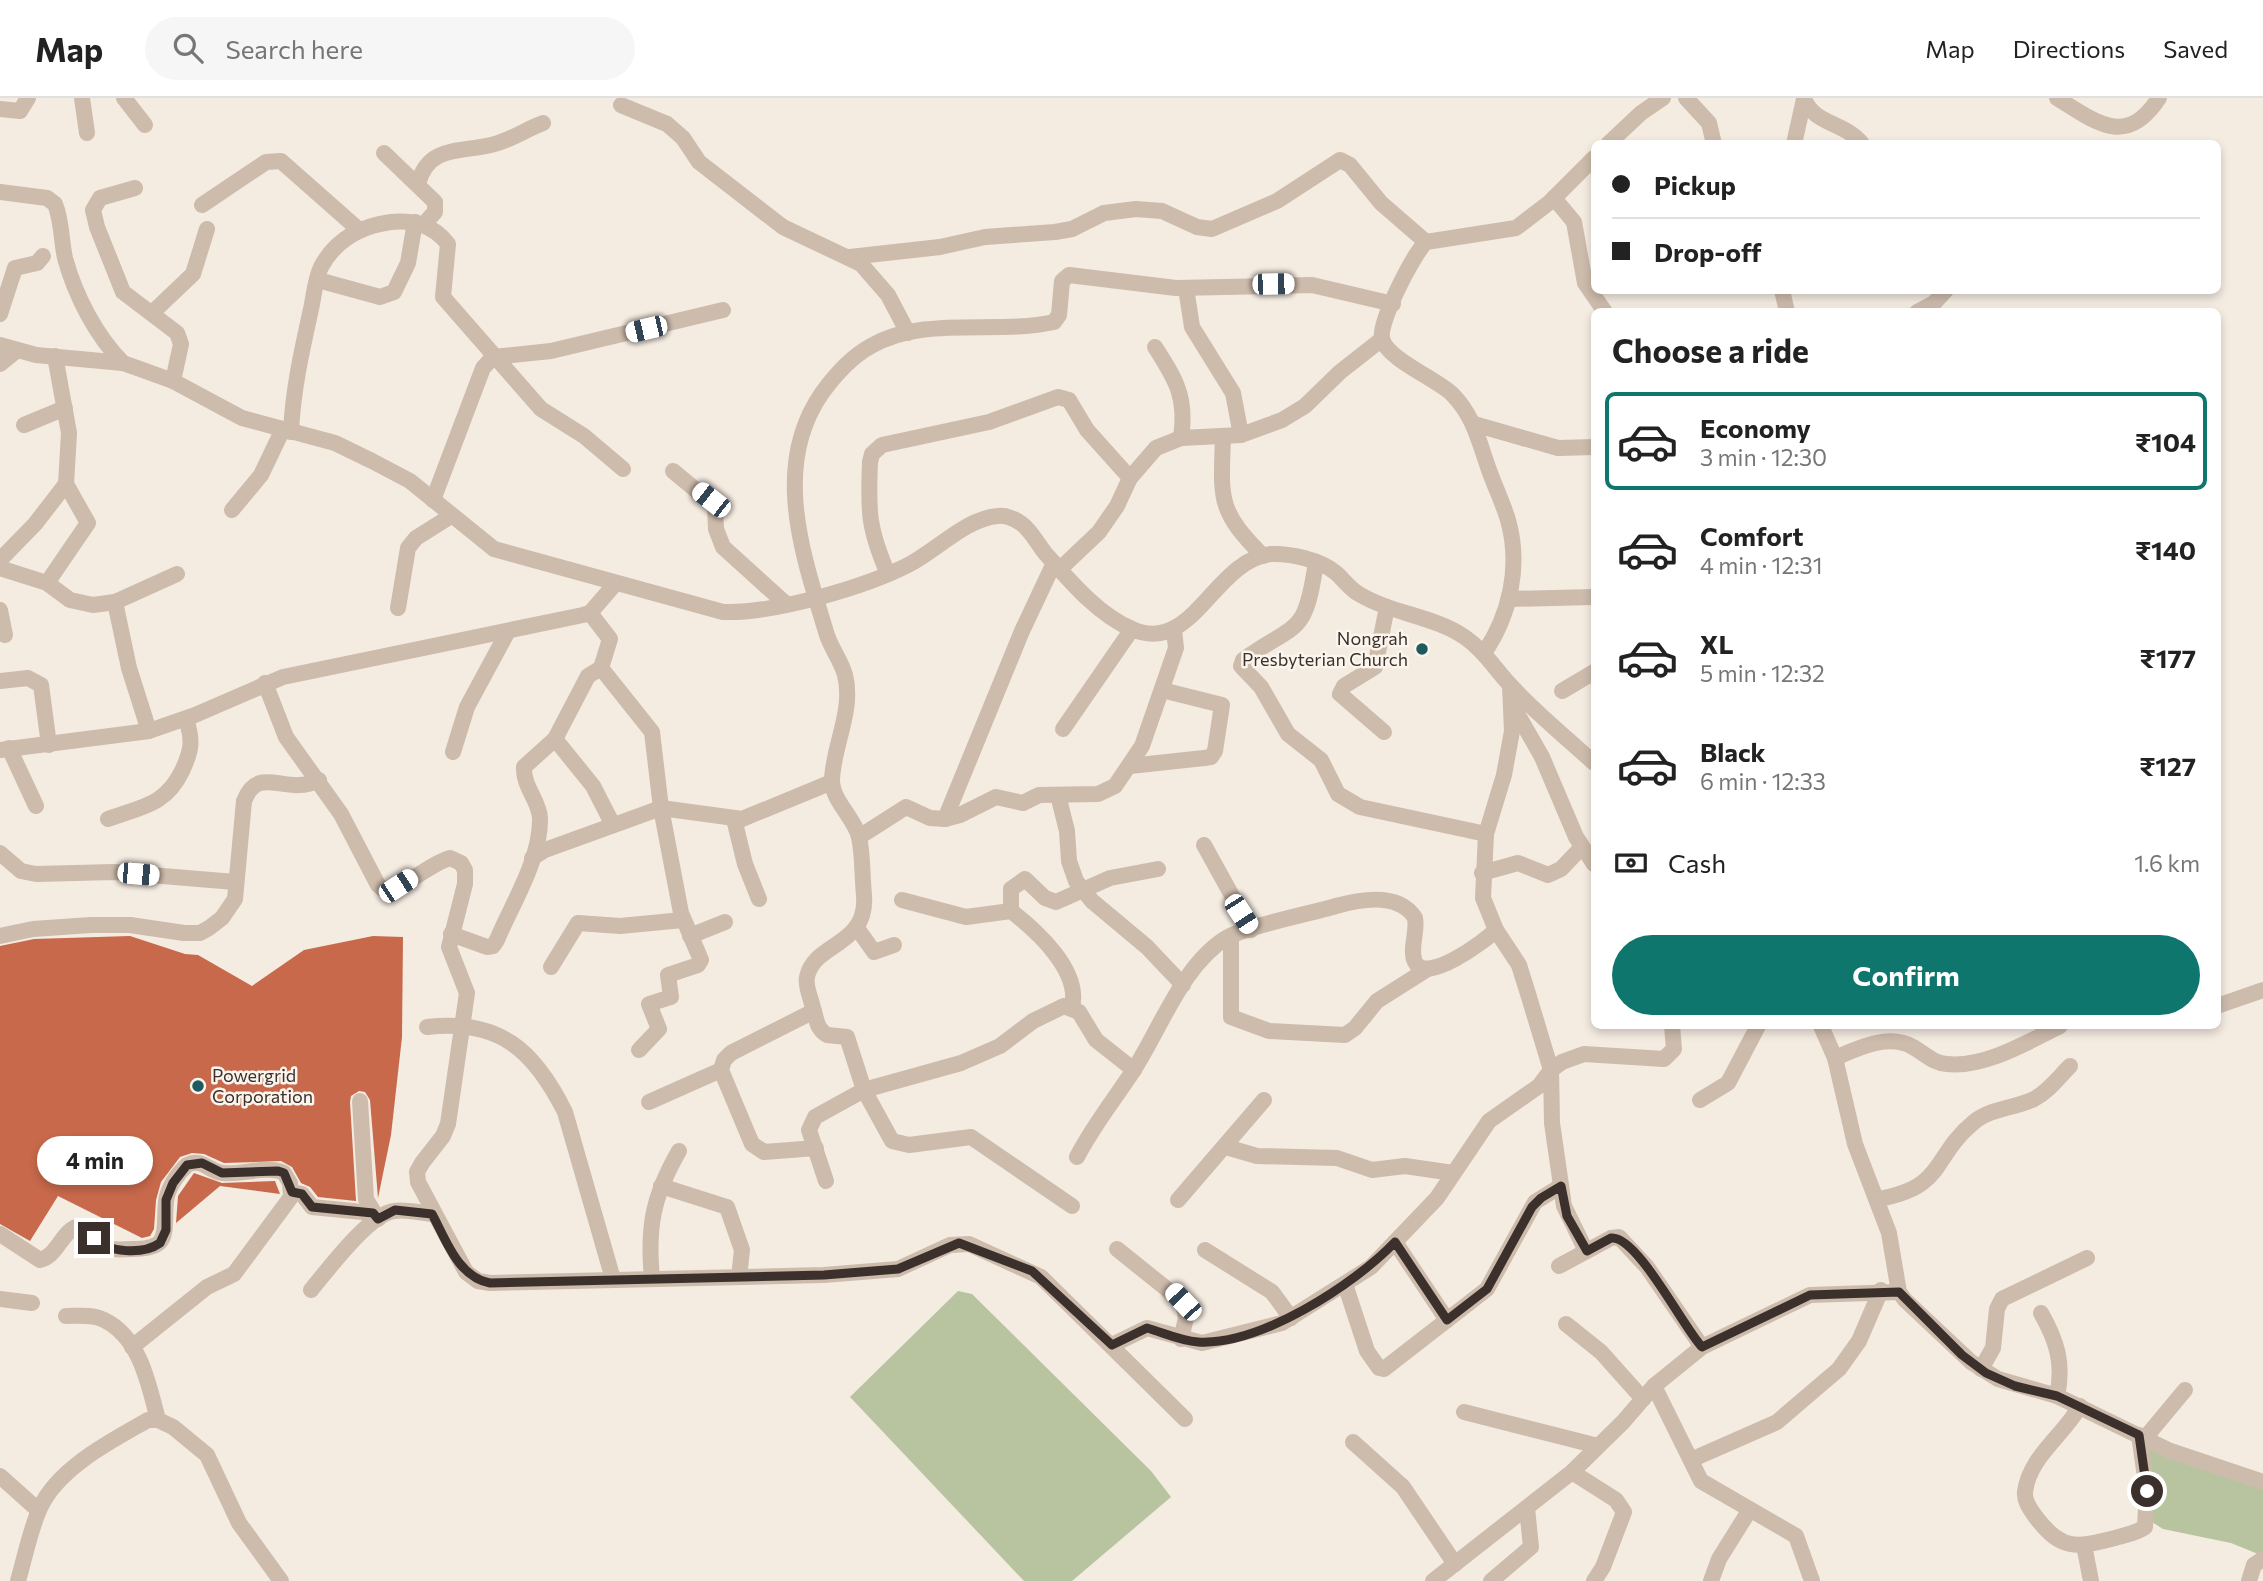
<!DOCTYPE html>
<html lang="en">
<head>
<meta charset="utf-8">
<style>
	body { margin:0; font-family:Commissioner,sans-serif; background:#f6f6f6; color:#222; height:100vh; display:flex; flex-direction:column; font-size:26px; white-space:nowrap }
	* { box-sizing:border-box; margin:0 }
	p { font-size:23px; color:#767676 }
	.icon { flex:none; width:38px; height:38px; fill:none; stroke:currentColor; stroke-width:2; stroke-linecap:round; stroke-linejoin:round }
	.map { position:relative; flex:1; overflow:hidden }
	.drawer { position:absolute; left:1591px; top:210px; width:630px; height:721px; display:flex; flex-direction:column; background:#fff; border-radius:10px; box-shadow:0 4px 10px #0003 }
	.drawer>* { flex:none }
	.top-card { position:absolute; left:1591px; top:42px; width:630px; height:154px; border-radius:10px; box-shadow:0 4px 10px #0003; display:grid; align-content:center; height:154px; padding:0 21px; background:#fff }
	.end { position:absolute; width:32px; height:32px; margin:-16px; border:9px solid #3b302b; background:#fff; box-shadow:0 0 0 4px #fff }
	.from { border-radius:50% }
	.bubble { position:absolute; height:49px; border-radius:24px; background:#fff; box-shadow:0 4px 10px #0003; font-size:23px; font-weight:700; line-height:49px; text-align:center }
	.car { position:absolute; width:21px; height:42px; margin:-21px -10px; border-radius:9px; box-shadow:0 0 5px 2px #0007; background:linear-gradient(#fff 24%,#345 0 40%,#fff 0 76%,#345 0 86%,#fff 0) }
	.top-card b { display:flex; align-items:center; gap:24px; height:66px; font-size:26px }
	.top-card b+b { border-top:2px solid #e0e0e0 }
	.top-card i { width:18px; height:18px; background:#222 }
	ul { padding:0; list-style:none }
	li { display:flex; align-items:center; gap:21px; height:98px; margin:0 14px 10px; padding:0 7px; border:4px solid transparent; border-radius:10px }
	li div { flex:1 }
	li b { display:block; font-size:26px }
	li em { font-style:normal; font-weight:700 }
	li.current { border-color:#0f766e }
	li>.icon { width:63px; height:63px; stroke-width:1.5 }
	h2 { padding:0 21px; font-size:32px; line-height:84px }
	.pay { display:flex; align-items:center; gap:18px; height:77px; padding:0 21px; font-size:26px }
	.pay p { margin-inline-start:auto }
	.action { display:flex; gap:14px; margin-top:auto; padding:14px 21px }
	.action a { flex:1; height:80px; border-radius:42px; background:#0f766e; color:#fff; font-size:28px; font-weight:700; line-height:80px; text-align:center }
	header { display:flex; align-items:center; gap:42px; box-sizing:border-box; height:98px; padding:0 35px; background:#fff; border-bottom:2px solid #e0e0e0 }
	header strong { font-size:33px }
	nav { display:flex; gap:38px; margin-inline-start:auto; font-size:24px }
	.search { width:490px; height:63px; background:#f6f6f6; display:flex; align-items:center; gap:18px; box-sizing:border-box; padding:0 24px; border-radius:38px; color:#767676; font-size:26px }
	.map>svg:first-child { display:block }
	.green { fill:#b8c4a0 }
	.building { fill:#c8694b }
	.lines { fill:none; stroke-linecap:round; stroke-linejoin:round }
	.minor { stroke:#cdbbac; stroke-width:16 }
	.route { stroke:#3b302b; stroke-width:9 }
	.poi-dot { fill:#1f5a5e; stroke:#fbf5ee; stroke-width:2.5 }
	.labels { text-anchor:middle; stroke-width:5; stroke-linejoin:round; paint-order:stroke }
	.poi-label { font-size:18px; fill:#3b302b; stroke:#fbf5ee; text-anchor:end }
</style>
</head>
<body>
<header>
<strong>Map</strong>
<div class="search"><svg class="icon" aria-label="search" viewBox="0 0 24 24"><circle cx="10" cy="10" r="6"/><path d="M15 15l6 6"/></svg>Search here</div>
<nav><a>Map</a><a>Directions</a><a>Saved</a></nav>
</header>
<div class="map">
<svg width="2263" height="1483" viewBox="0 0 2263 1483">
	<rect width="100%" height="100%" fill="#f4ebe1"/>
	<g class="green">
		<polygon points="958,1193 972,1196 1151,1373 1171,1399 1072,1483 1024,1483 850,1299"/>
		<polygon points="2148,1345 2263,1389 2263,1458 2231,1445 2163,1431 2152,1424"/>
	</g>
	<g class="building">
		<polygon points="130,838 185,856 198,857 252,888 304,852 373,838 403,839 402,939 391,1037 378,1100 370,1002 365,994 359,993 351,998 350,1004 356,1103 318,1099 310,1089 301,1085 292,1069 281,1063 224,1065 204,1056 192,1055 180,1059 161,1084 156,1102 154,1131 150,1138 142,1140 58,1098 30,1143 0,1126 0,848 34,841"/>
		<polygon points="194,1075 222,1085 275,1083 280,1096 220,1088 176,1125 178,1098"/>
	</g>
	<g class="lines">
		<g class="minor">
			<polyline points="82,0 87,35"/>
			<polyline points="124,0 145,27"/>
			<polyline points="1686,0 1709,25 1714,46"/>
			<path d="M1804,0C1812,26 1847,25 1862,46"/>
			<path d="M2057,0C2098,26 2127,49 2159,0"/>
			<polyline points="621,7 667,26 683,40 699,64 783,129 861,166 888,197 908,235"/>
			<polyline points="0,11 20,13 28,0"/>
			<polyline points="1608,46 1641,15 1663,0"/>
			<polyline points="1794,46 1804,1"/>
			<polyline points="384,55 435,104 435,114 424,126"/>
			<path d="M418,86C429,44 465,56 498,45C514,40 527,31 543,25"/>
			<polyline points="135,90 100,100 93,112 97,129 123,194 177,235 181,246 173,283"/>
			<path d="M0,94L47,100L55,106C62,123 61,142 65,160C75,197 96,238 123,265"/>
			<polyline points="1554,100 1574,124 1585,185 1605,214"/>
			<polyline points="202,107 266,64 281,63 358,131"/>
			<polyline points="850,159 940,149 985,139 1055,134 1072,131 1104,115 1136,111 1162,113 1197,129 1212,131 1277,103 1340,62 1350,67 1381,105 1426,144"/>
			<polyline points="318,182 380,199 394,194 408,165 415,124"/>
			<polyline points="1186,190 1192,229 1233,295 1241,337"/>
			<polyline points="1782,192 1787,214"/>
			<polyline points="1917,214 1934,205 1946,192"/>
			<polyline points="152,215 193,176 207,131"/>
			<polyline points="0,216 15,170 37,165 43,158"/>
			<path d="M0,247L36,257L123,265L140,271L173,283L242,320L335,345L372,363L410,383L494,451L723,514C773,516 866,489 910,466C937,452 967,420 998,418C1007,417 1015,421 1022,426C1032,434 1037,445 1045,455C1069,482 1098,517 1132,531C1193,558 1214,462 1271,456C1290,455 1321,462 1336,475C1344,482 1350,491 1359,496C1392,516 1435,518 1466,540C1486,554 1496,573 1513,590C1538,617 1567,640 1594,665"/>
			<path d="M1155,249C1176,282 1187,299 1181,340"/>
			<polyline points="0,266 16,253"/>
			<polyline points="1474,326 1558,350 1594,349"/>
			<polyline points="24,327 65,310"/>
			<path d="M291,334C293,291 302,252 311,211C314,198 315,181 321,169C336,141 361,128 391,124C415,122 433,127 448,146L443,199L541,311L584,338L623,371"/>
			<path d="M1223,338C1221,401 1217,412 1263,458"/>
			<polyline points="673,373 715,408 716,431 723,449 786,506"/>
			<polyline points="433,402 483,270 493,259 551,253 723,212"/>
			<polyline points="232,412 261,377 283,331"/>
			<polyline points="0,462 35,426 66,386"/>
			<path d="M1316,464C1305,539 1298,523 1243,562L1241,568L1261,589L1288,636L1321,662L1338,696L1360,709L1486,736"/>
			<polyline points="0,470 47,485 70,502 93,507 115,504 177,476"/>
			<polyline points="1060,471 1099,434 1117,408 1130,380 1156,350 1181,340 1241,337 1282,322 1305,308 1340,274 1382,241"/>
			<path d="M888,476C868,430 868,413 870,364L872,356L882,347L989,324L1058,299L1069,302L1087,332L1130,380"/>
			<polyline points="47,485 88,425 66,386 69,335 55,258"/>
			<polyline points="1509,501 1594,499"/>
			<polyline points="115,504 129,570 149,633"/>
			<polyline points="398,510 408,450 416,440 451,418"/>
			<polyline points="0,512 5,537"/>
			<polyline points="590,515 610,541 601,570 652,634 661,710 681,815 701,862 698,867 668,877 671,899 649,906 659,931 639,952"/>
			<path d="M1484,555C1510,517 1521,468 1508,422C1503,405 1495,389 1489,372C1479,344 1474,318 1452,296C1437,281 1386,261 1382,240C1379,223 1413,157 1426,144L1516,130L1550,104L1594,60"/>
			<polyline points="0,583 28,580 41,587 49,647"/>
			<path d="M265,585L286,639L341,716L378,787L383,791C405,792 428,766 450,760L461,765L465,772V786L449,849L467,895L448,1026L443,1038L422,1065L417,1074L418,1084L466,1174L478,1183L490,1185L824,1177L898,1171L950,1147L969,1146L1041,1179L1185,1321"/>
			<polyline points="1510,587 1512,633 1504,677 1486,736 1483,800 1496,832 1519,867 1529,899 1551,972 1552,1025 1564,1108 1586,1153"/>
			<polyline points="1562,593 1594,574"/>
			<polyline points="1514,610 1542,659 1576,739 1594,766"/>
			<polyline points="1063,631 1132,531"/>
			<polyline points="1384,634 1340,596 1344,588 1375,569 1387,509"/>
			<polyline points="555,641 593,688 613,727"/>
			<polyline points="9,650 36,708"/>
			<polyline points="0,652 149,633 195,617 283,579 583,517 590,515 615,486"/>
			<polyline points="453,654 467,609 507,535"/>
			<polyline points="1130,668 1204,660 1211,659 1215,653 1222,607 1162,592"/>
			<polyline points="1058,697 1067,733 1069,763 1076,783 1092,803 1147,849 1183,887"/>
			<path d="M108,721C141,709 166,707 182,673C192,652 193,642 186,621"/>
			<polyline points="734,721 745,766 759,801"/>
			<polyline points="945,721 960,717 996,699 1023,705 1039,697 1098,696 1115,688 1142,648 1176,550 1174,532"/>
			<polyline points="859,739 906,709 930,720 945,721 1022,533 1054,465"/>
			<polyline points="1204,747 1251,832"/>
			<polyline points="0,755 21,773 36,776 114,774 235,784"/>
			<polyline points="532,760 545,752 661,710 742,721 832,684"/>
			<polyline points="1482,775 1518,765 1548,777 1561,771 1582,749"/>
			<path d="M902,802L966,819L1011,813C1037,833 1081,873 1072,909"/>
			<polyline points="1011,813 1011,791 1025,781 1045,800 1056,804 1110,780 1158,771"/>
			<polyline points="857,830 874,854 894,847"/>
			<path d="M451,836L487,849L493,848L497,842C512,806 541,761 540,720C539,702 523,689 524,669L555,641L588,578L601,570"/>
			<path d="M0,838L33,831L91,827H130L184,835H200L209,830L222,820L235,801L244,703C259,665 285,699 319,682"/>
			<polyline points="690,838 725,824"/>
			<polyline points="1231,838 1231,919 1269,933 1345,937 1355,930 1377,903 1426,872"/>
			<polyline points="551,869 578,825 620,828 683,822"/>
			<polyline points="2217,908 2263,892"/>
			<polyline points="814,913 731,955 724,962 721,972 752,1046 764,1054 816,1050"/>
			<polyline points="1821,928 1835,960 1855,1046 1889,1135 1899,1194 1905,1202 1971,1264 1998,1281 2057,1298 2168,1352 2263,1384"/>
			<path d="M427,929C500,921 534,952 565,1014L613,1181"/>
			<path d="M1835,960C1858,950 1889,935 1913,949C1925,956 1933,965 1947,966C1984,970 2028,944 2060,928"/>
			<polyline points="1700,1002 1728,985 1758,928"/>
			<polyline points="360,1003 366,1101 378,1121"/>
			<polyline points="649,1004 721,972"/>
			<polyline points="1226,1049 1257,1058 1337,1060 1372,1072 1405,1068 1453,1075"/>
			<path d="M1077,1059C1093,1028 1114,1002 1133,973C1160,932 1183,865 1228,839C1251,827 1309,816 1336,808C1361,801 1399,794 1415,820C1418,834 1409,851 1415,864C1426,887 1485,843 1496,832"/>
			<polyline points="826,1083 809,1032 815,1019 864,992 961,965 1000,948 1033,923 1064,908 1079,914 1096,942 1134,972"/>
			<polyline points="661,1088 727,1109 742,1152 739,1179"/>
			<polyline points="292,1094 302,1096 312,1109 373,1115"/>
			<path d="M1878,1101C1947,1089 1931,1059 1974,1024C1991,1010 2016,1010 2034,1001C2049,993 2058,980 2070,968"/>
			<polyline points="1178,1102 1264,1002"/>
			<path d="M1072,1108L971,1039L909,1047L892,1043L864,992L847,939L827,937C816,930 817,922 813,910C811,900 805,889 807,879C814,844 868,849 864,797C862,779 863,757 859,739C854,719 832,703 832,682C833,648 854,612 845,577C841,562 830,549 826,534C803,457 771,368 822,295C835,277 851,259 871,248C925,217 995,237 1054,224L1059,217L1062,183L1069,177L1176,190L1312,187L1393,206"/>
			<path d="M0,1136L40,1162C58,1158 62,1131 80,1128C91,1132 94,1145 105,1149C113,1153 123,1151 132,1151C172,1151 163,1135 166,1104C167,1091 177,1076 187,1067C202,1059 209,1074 223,1075C242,1077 267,1067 284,1075L290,1085L291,1099L234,1176L207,1189L132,1249"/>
			<polyline points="1395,1144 1447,1222"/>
			<polyline points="1117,1151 1183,1204 1186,1220 1181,1241"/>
			<polyline points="1205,1152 1272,1194 1291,1220"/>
			<polyline points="1559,1168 1611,1140 1619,1139 1647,1169 1702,1249"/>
			<path d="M652,1180C647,1129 653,1098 679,1053"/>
			<polyline points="1345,1186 1367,1253 1379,1270 1384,1271 1487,1191 1535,1104 1561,1088"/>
			<path d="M311,1192C327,1173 369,1116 394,1113C406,1111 420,1115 432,1116"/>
			<polyline points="0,1201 32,1205"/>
			<path d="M2041,1215C2057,1243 2064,1266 2057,1298"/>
			<path d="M66,1218C78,1218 93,1216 104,1222C140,1239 149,1287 158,1322"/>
			<polyline points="1566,1226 1601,1254 1643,1301"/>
			<polyline points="1112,1247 1147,1230 1202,1245 1282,1225 1371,1169 1437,1100 1489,1023 1539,988 1551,972 1562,964 1584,956 1664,961 1674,951 1672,928"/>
			<polyline points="1981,1271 1993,1250 1997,1211 2002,1201 2087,1160"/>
			<polyline points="1654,1288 1701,1383 1796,1438 1812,1483"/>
			<path d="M2080,1308C2064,1337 2029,1359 2025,1394C2024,1403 2030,1411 2035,1418C2061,1453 2076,1450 2115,1440C2125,1437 2137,1435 2145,1429L2147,1393L2139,1337"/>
			<polyline points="1464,1314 1598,1348"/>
			<polyline points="2145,1340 2185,1292"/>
			<polyline points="1353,1344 1403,1389 1455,1466"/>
			<polyline points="1693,1361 1777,1324 1839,1271 1859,1243 1881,1192"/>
			<polyline points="1572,1374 1616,1402 1624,1414 1603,1469 1594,1483"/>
			<polyline points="0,1378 38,1412"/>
			<polyline points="2084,1447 2091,1483"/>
			<path d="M18,1483C25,1459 30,1432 40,1410C58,1370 111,1343 148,1322H158L173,1329L207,1357L239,1425L281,1483"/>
			<polyline points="1433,1483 1572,1374 1623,1324 1654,1288 1702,1249 1810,1197 1899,1194"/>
			<polyline points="1491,1483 1531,1449 1527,1410"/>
			<polyline points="1711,1483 1719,1461 1749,1413"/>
			<polyline points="2249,1483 2254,1467 2263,1461"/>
		</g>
	</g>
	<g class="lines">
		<path class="route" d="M94,1140C108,1155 143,1157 160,1145L166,1132V1102L173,1085L187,1067L202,1065L222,1075L278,1073L284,1075L292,1094L302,1096L312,1109L373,1115L378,1121L395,1112L432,1116C446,1142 458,1179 490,1185L824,1177L898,1171L959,1145L1032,1173L1112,1247L1147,1230C1164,1235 1181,1243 1198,1244C1259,1248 1354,1187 1395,1144L1447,1222L1487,1191L1532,1109L1541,1100L1561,1088L1567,1118L1587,1153L1611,1140C1637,1137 1683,1229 1702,1249L1810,1197L1899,1194L1962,1257L1986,1275L2015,1288L2057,1298L2139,1337L2147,1393"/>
	</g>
	<g class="poi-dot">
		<circle cx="1422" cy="551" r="7"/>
		<circle cx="198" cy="988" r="7"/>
	</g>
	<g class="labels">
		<g class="poi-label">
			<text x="1408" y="547">Nongrah<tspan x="1408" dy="21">Presbyterian Church</tspan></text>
			<text x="212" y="984" text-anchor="start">Powergrid<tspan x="212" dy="21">Corporation</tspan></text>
		</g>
	</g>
</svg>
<i class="end from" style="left:2147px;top:1393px"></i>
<i class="end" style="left:94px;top:1140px"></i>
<div class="bubble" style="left:37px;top:1038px;width:116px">4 min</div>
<i class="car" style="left:1273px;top:186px;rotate:89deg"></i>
<i class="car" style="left:646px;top:231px;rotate:257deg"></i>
<i class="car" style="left:711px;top:402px;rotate:308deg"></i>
<i class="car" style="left:138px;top:776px;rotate:95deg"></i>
<i class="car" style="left:398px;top:788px;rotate:57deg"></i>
<i class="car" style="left:1241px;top:816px;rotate:147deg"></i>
<i class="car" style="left:1183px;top:1204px;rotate:317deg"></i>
<div class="top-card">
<b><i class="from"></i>Pickup</b>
<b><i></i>Drop-off</b>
</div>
<section class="drawer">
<h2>Choose a ride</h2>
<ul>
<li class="current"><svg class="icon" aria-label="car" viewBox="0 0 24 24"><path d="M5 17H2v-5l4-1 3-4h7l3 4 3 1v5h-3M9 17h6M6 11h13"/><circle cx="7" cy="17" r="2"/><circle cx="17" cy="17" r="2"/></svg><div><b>Economy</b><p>3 min · 12:30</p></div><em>₹104</em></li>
<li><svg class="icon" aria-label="car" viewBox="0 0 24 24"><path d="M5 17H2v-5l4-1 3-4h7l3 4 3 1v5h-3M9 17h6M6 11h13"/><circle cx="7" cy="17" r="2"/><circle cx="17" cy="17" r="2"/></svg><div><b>Comfort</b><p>4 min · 12:31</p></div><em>₹140</em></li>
<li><svg class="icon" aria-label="car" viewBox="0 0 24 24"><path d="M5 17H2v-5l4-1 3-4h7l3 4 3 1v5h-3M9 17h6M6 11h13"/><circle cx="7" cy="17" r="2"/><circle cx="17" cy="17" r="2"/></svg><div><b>XL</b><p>5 min · 12:32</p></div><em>₹177</em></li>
<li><svg class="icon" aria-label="car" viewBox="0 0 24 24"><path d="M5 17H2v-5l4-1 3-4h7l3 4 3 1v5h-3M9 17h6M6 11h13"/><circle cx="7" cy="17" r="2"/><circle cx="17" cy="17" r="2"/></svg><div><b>Black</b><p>6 min · 12:33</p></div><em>₹127</em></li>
</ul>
<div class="pay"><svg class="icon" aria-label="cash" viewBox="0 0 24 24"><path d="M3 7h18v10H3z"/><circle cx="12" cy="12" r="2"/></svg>Cash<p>1.6 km</p></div>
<div class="action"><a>Confirm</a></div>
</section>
</div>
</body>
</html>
